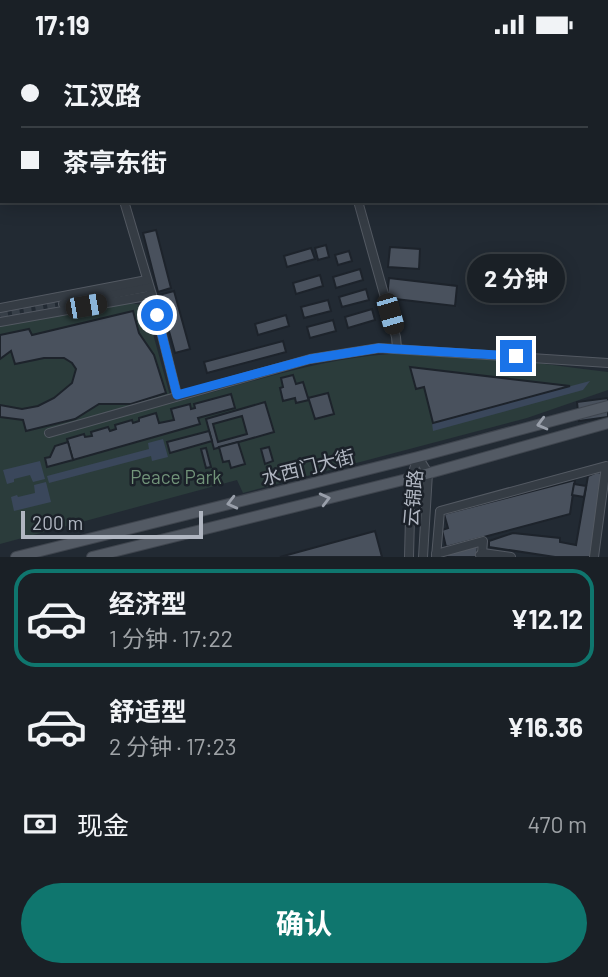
<!DOCTYPE html>
<html lang="zh">
<head>
<meta charset="utf-8">
<style>
	body { margin:0; font-family:Barlow,"Noto Sans SC",sans-serif; background:#23282e; color:#f1f3f6; height:100vh; display:flex; flex-direction:column; font-size:26px; white-space:nowrap }
	* { box-sizing:border-box; margin:0 }
	p { font-size:23px; color:#9fa3a7 }
	.icon { flex:none; width:38px; height:38px; fill:none; stroke:currentColor; stroke-width:2; stroke-linecap:round; stroke-linejoin:round }
	.map { position:relative; height:508px; overflow:hidden }
	.panel { display:flex; flex-direction:column; background:#1a2026; flex:1 }
	.panel>* { flex:none }
	.guide { position:absolute; left:0px; top:0px; width:609px; height:154px; box-shadow:0 4px 18px #0003,0 0 0 2px #383e43; display:grid; align-content:center; height:154px; padding:0 21px; background:#1a2026 }
	.scale { position:absolute; left:21px; bottom:18px; width:182px; box-sizing:border-box; padding-left:7px; border:4px solid #b0b6c1; border-top:0; font-size:19px; line-height:24px; white-space:nowrap; color:#b0b6c1; -webkit-text-stroke:5px #1b2129; paint-order:stroke }
	.end { position:absolute; width:32px; height:32px; margin:-16px; border:9px solid #1a73e8; background:#fff; box-shadow:0 0 0 4px #fff }
	.from { border-radius:50% }
	.bubble { position:absolute; height:49px; border-radius:24px; background:#1a2026; box-shadow:0 4px 18px #0003,0 0 0 2px #383e43; font-size:23px; font-weight:700; line-height:49px; text-align:center }
	.car { position:absolute; width:21px; height:42px; margin:-21px -10px; border-radius:9px; box-shadow:0 0 5px 2px #0007; background:linear-gradient(#222 24%,#8ab4d8 0 40%,#222 0 76%,#8ab4d8 0 86%,#222 0) }
	.guide b { display:flex; align-items:center; gap:24px; height:66px; font-size:26px }
	.guide b+b { border-top:2px solid #383e43 }
	.guide i { width:18px; height:18px; background:#f1f3f6 }
	ul { padding:12px 0 0; list-style:none }
	li { display:flex; align-items:center; gap:21px; height:98px; margin:0 14px 10px; padding:0 7px; border:4px solid transparent; border-radius:21px }
	li div { flex:1 }
	li b { display:block; font-size:26px }
	li em { font-style:normal; font-weight:700 }
	li.selected { border-color:#0f766e }
	li>.icon { width:63px; height:63px; stroke-width:1.5 }
	.pay { display:flex; align-items:center; gap:18px; height:77px; padding:0 21px; font-size:26px }
	.pay p { margin-inline-start:auto }
	.primary-button { display:flex; gap:14px; margin-top:auto; padding:14px 21px }
	.primary-button a { flex:1; height:80px; border-radius:42px; background:#0f766e; color:#fff; font-size:28px; font-weight:700; line-height:80px; text-align:center }
	.status { display:flex; justify-content:space-between; align-items:center; height:49px; padding:0 35px; background:#1a2026; direction:ltr }
	.status svg { height:19px; fill:currentColor }
	.map>svg:first-child { display:block }
	.green { fill:#2b3c3b }
	.water { fill:#3a475b }
	.building { fill:#49515d; stroke:#1d232b; stroke-width:2; fill-rule:evenodd }
	.lines { fill:none; stroke-linecap:round; stroke-linejoin:round }
	.minor-tunnel { stroke:#373f48; stroke-width:8; stroke-dasharray:8 4; stroke-linecap:butt }
	.minor-casing { stroke:#535962; stroke-width:10 }
	.major-casing { stroke:#3f454e; stroke-width:12 }
	.minor { stroke:#353c44; stroke-width:8 }
	.major { stroke:#535a64; stroke-width:10 }
	.oneway { stroke:#999faa }
	.route { stroke:#1a73e8; stroke-width:9 }
	.labels { text-anchor:middle; stroke-width:5; stroke-linejoin:round; paint-order:stroke }
	.street-label { font-size:19px; fill:#b0b6c1; stroke:#1b2129 }
	.park-label { font-size:19px; fill:#72947a; stroke:#1b2129 }
</style>
</head>
<body>
<div class="status"><b>17:19</b><svg viewBox="0 0 49 12"><path d="M0 12V9h3v3zM5 12V6h3v6zM10 12V3h3v9zM15 12V0h3v12zM26 1h20v11H26zM47 4h2v5h-2z"/></svg></div>
<div class="map">
<svg width="608" height="508" viewBox="0 0 608 508">
	<rect width="100%" height="100%" fill="#222a33"/>
	<path class="green" d="M131,254L141,256L147,263L172,354C244,336 316,310 390,305C461,300 537,315 608,323V341L527,369L243,444L237,431L0,495V276Z"/>
	<g class="water">
		<polygon points="590,332 583,341 433,382 432,374"/>
		<polygon points="163,390 168,408 152,412 151,407 49,434 47,427 149,400 148,394"/>
		<polygon points="40,412 45,430 33,433 30,426 14,430 14,433 7,435 3,421"/>
		<polygon points="46,433 51,453 14,462 11,448 17,446 18,448 35,444 34,436"/>
	</g>
	<g class="building">
		<polygon points="124,0 165,0 124,2"/>
		<polygon points="606,0 608,1 607,81 607,2 593,2"/>
		<polygon points="156,181 171,239 158,243 143,184"/>
		<polygon points="326,196 329,208 318,211 315,199"/>
		<polygon points="390,198 420,200 419,220 388,218"/>
		<polygon points="311,199 315,210 287,218 284,207"/>
		<polygon points="349,202 352,212 338,216 335,206"/>
		<polygon points="360,220 363,231 336,239 333,228"/>
		<polygon points="320,226 323,237 296,245 293,234"/>
		<polygon points="389,229 457,237 455,257 387,249"/>
		<polygon points="366,240 369,251 342,258 339,248"/>
		<polygon points="174,242 190,300 175,304 159,246"/>
		<polygon points="328,251 331,262 304,269 301,258"/>
		<polygon points="372,260 375,271 348,279 345,268"/>
		<polygon points="133,262 139,284 154,306 166,344 131,355 99,355 75,370 26,382 23,371 0,368 0,356 22,360 38,357 54,349 72,334 76,320 72,314 64,309 44,309 15,315 11,302 0,310 0,286 29,280 32,286"/>
		<polygon points="286,266 289,277 258,286 255,275"/>
		<polygon points="333,271 336,282 310,289 307,278"/>
		<polygon points="283,292 286,303 207,324 204,313"/>
		<polygon points="410,318 570,337 433,374 424,338 416,340"/>
		<polygon points="293,326 296,335 303,333 308,349 328,344 334,365 315,370 309,351 296,354 295,349 283,352 280,339 283,338 281,329"/>
		<polygon points="231,345 235,359 198,369 200,375 73,411 67,390 84,385 85,388 92,387 91,383 108,378 110,382 116,380 115,376 132,371 133,374 139,372 139,369 156,364 159,374 174,371 171,360 190,355 191,360 195,359 194,355"/>
		<polygon points="608,349 608,368 579,372 577,353"/>
		<path d="M265,353L274,383L214,400L206,370ZM242,367L247,385L218,393L213,375Z"/>
		<polygon points="209,382 212,392 170,404 167,393"/>
		<polygon points="68,393 73,411 47,418 45,409 50,408 55,397"/>
		<polygon points="238,393 245,415 231,419 229,412 223,413 219,398"/>
		<polygon points="269,398 273,412 265,415 261,400"/>
		<polygon points="206,399 211,418 206,419 201,400"/>
		<polygon points="597,423 603,424 591,508 555,508 489,498 489,492 513,484 560,489 560,493 576,496 588,427"/>
		<polygon points="575,431 570,465 446,498 442,481 448,479 444,465"/>
		<polygon points="574,435 586,437 584,448 572,446"/>
		<polygon points="375,482 382,508 280,508"/>
		<polygon points="478,495 477,508 437,508"/>
	</g>
	<g class="lines">
		<polyline class="minor-tunnel" points="0,266 63,255"/>
		<g class="minor-casing">
			<g id="minor">
				<polyline points="83,0 84,2"/>
				<polyline points="315,0 315,2"/>
				<polyline points="124,152 152,246 177,346"/>
				<polyline points="358,152 396,288 397,299"/>
				<polyline points="63,255 149,238"/>
				<polyline points="0,259 147,231"/>
				<polyline points="0,273 152,246"/>
				<polyline points="49,384 310,310 379,299 608,314"/>
				<polyline points="418,408 428,424 423,508"/>
				<polyline points="436,505 483,492 482,504"/>
				<polyline points="480,506 483,504 511,508"/>
				<polyline points="409,508 411,429 418,408"/>
				<polyline points="436,508 440,462 606,417 594,508"/>
			</g>
		</g>
		<g class="major-casing">
			<g id="major">
				<polyline points="16,508 418,408 608,357"/>
				<polyline points="92,508 419,427 608,374"/>
			</g>
		</g>
		<use href="#minor" class="minor"/>
		<use href="#major" class="major"/>
	</g>
	<defs><path id="oneway-chevron" d="M-2-3.5L2.5 0L-2 3.5" fill="none" stroke-width="1.6" stroke-linecap="round" stroke-linejoin="round" transform="scale(1.75)"/></defs>
	<g class="oneway">
		<use href="#oneway-chevron" transform="translate(542 375) rotate(165)"/>
		<use href="#oneway-chevron" transform="translate(325 450) rotate(-14)"/>
		<use href="#oneway-chevron" transform="translate(232 454) rotate(166)"/>
	</g>
	<g class="lines">
		<polyline class="route" points="157,266 177,346 310,310 379,299 516,307"/>
	</g>
	<g class="labels">
		<g class="street-label">
			<text transform="translate(308 418) rotate(-14)" y="7">水西门大街</text>
			<text transform="translate(413 449) rotate(-85)" y="7">云锦路</text>
		</g>
		<g class="park-label">
			<text x="176" y="435">Peace Park</text>
		</g>
	</g>
</svg>
<div class="scale">200 m</div>
<i class="end from" style="left:157px;top:266px"></i>
<i class="end" style="left:516px;top:307px"></i>
<div class="bubble" style="left:467px;top:205px;width:98px">2 分钟</div>
<i class="car" style="left:86px;top:257px;rotate:80deg"></i>
<i class="car" style="left:390px;top:265px;rotate:164deg"></i>
<div class="guide">
<b><i class="from"></i>江汊路</b>
<b><i></i>茶亭东街</b>
</div>
</div>
<section class="panel">
<ul>
<li class="selected"><svg class="icon" aria-label="car" viewBox="0 0 24 24"><path d="M5 17H2v-5l4-1 3-4h7l3 4 3 1v5h-3M9 17h6M6 11h13"/><circle cx="7" cy="17" r="2"/><circle cx="17" cy="17" r="2"/></svg><div><b>经济型</b><p>1 分钟 · 17:22</p></div><em>¥12.12</em></li>
<li><svg class="icon" aria-label="car" viewBox="0 0 24 24"><path d="M5 17H2v-5l4-1 3-4h7l3 4 3 1v5h-3M9 17h6M6 11h13"/><circle cx="7" cy="17" r="2"/><circle cx="17" cy="17" r="2"/></svg><div><b>舒适型</b><p>2 分钟 · 17:23</p></div><em>¥16.36</em></li>
</ul>
<div class="pay"><svg class="icon" aria-label="cash" viewBox="0 0 24 24"><path d="M3 7h18v10H3z"/><circle cx="12" cy="12" r="2"/></svg>现金<p>470 m</p></div>
<div class="primary-button"><a>确认</a></div>
</section>
</body>
</html>
